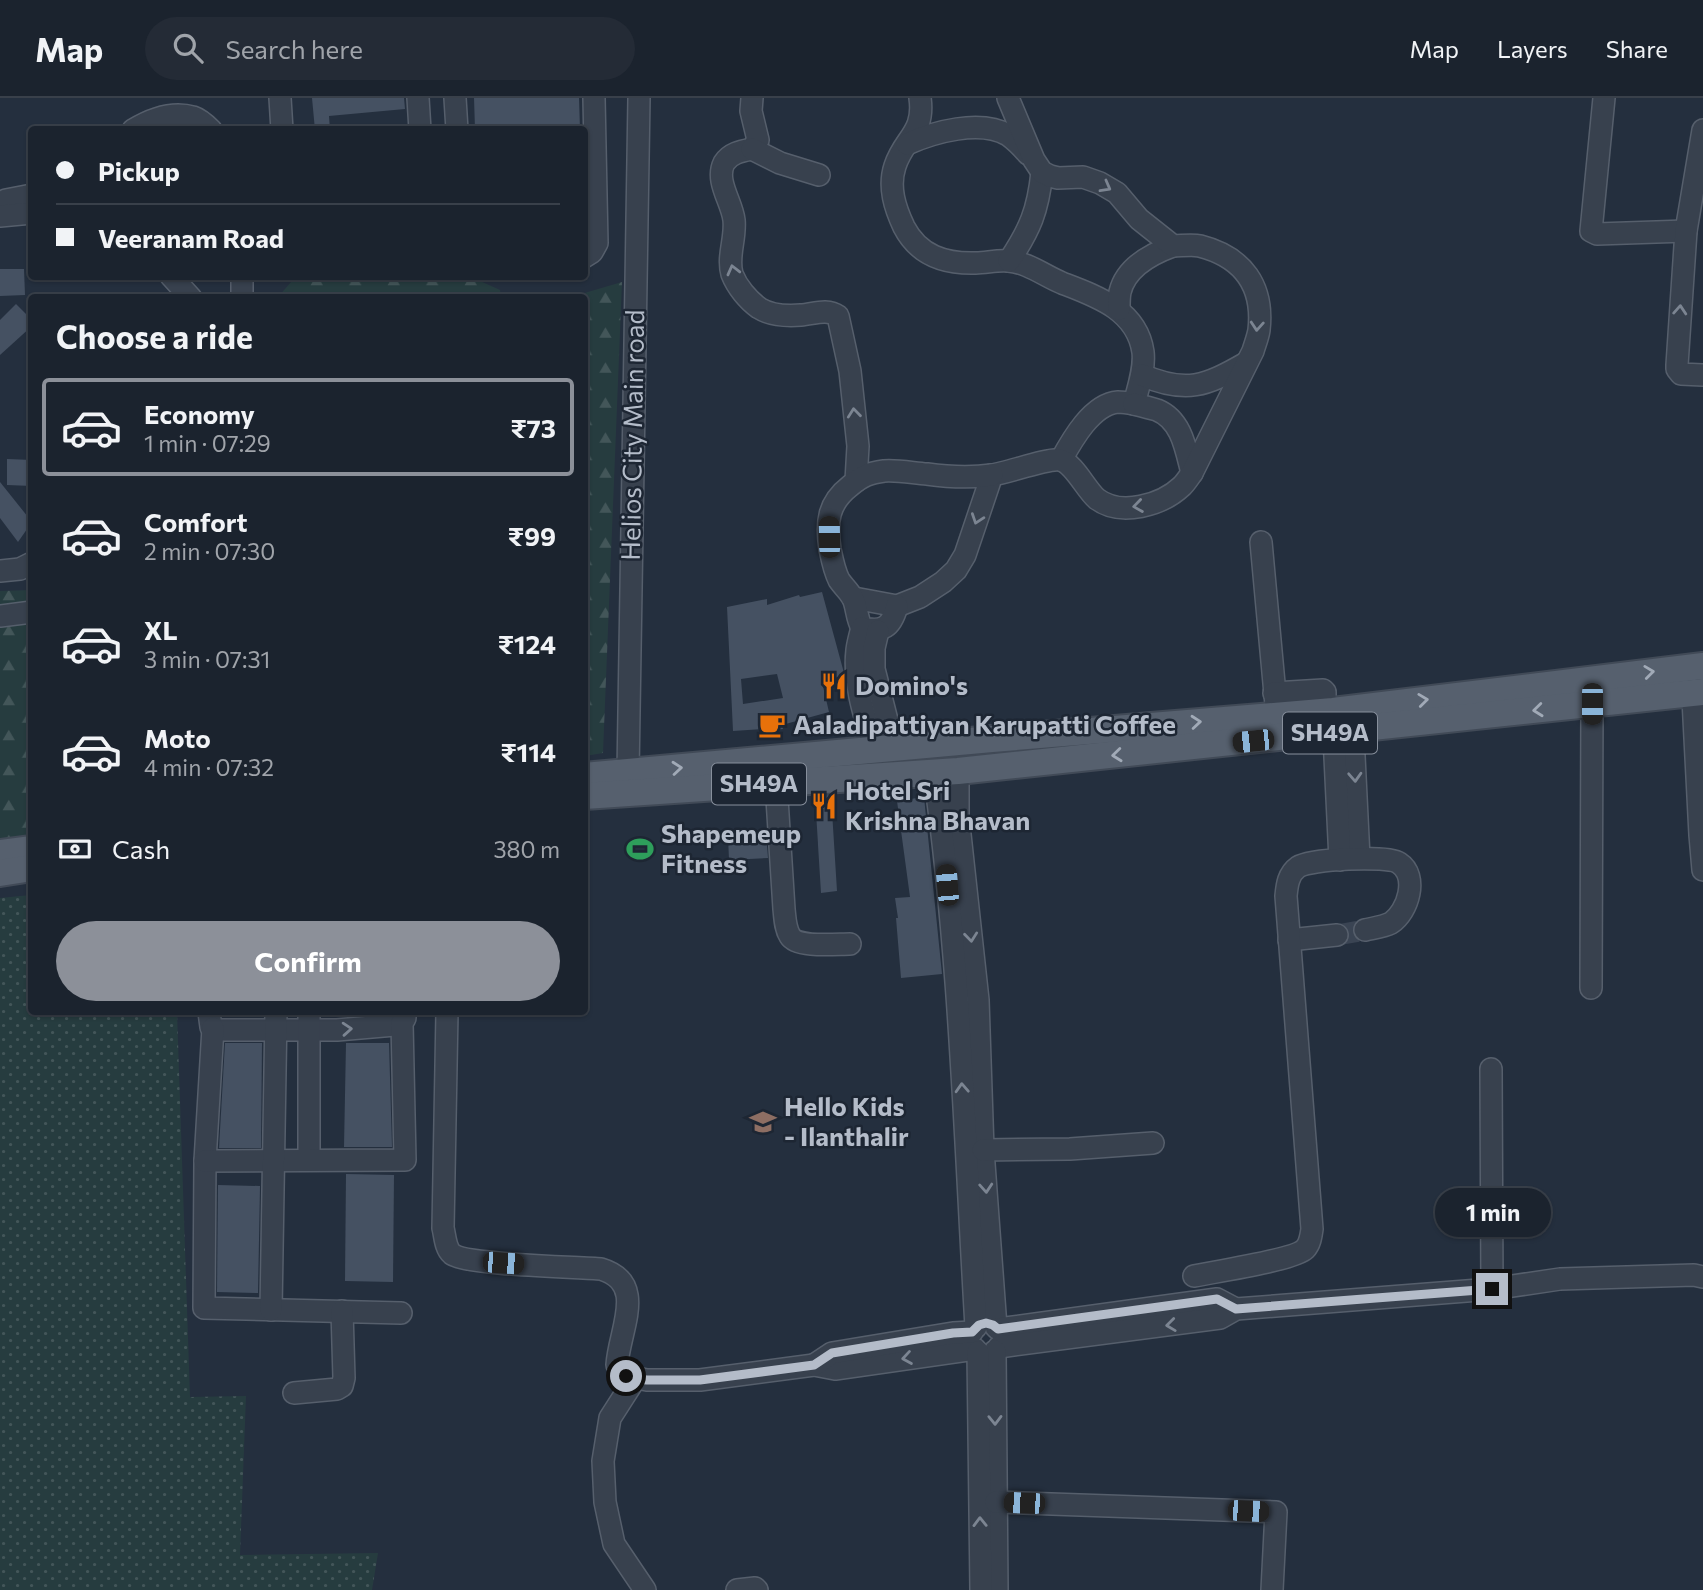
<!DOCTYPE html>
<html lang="en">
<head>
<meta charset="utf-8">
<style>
	body { margin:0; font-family:Commissioner,sans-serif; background:#242b36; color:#f1f3f6; height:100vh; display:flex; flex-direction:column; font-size:26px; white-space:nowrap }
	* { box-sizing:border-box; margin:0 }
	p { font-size:23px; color:#a0a4aa }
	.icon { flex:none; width:38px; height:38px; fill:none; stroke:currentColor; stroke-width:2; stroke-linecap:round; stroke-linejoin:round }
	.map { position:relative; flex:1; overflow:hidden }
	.panel { position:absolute; left:28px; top:196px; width:560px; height:721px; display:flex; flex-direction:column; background:#1b232e; border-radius:7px; box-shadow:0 2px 5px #0004,0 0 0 2px #39404a }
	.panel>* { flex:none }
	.top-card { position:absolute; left:28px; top:28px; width:560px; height:154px; border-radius:7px; box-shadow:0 2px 5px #0004,0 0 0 2px #39404a; display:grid; align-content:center; height:154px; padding:0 28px; background:#1b232e }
	.end { position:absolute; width:32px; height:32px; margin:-16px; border:9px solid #b4bcc9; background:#111; box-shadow:0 0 0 4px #111 }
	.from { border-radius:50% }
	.bubble { position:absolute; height:49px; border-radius:24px; background:#1b232e; box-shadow:0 2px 5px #0004,0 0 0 2px #39404a; font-size:23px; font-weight:700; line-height:49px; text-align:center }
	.car { position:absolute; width:21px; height:42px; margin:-21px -10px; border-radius:9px; box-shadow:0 0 5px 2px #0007; background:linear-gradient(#222 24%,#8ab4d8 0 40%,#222 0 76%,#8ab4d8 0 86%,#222 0) }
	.top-card b { display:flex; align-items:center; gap:24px; height:66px; font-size:26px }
	.top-card b+b { border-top:2px solid #39404a }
	.top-card i { width:18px; height:18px; background:#f1f3f6 }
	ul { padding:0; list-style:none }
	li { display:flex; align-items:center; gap:21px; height:98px; margin:0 14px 10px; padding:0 14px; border:4px solid transparent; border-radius:7px }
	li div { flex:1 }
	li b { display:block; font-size:26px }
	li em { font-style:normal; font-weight:700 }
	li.active { border-color:#8c9099 }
	li>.icon { width:63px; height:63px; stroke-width:1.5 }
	h2 { padding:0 28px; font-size:32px; line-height:84px }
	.pay { display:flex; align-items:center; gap:18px; height:77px; padding:0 28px; font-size:26px }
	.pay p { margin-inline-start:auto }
	.action { display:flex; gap:14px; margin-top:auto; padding:14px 28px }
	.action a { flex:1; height:80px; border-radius:42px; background:#8c9099; color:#fff; font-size:28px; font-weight:700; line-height:80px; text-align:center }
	header { display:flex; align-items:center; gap:42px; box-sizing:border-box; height:98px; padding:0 35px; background:#1b232e; border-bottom:2px solid #39404a }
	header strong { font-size:33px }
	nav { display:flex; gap:38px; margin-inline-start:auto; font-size:24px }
	.search { width:490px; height:63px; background:#242b36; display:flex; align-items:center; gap:18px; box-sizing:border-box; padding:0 24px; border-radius:38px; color:#a0a4aa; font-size:26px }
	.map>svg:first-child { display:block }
	.grass { fill:url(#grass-dots) }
	.forest { fill:url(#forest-firs) }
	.building { fill:#455162; fill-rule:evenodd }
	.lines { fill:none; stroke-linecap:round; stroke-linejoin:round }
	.minor-tunnel { stroke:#3a4453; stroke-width:21; stroke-dasharray:21 10; stroke-linecap:butt }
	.minor-casing { stroke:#565f6c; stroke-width:24 }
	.major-casing { stroke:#414a57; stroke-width:30 }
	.minor { stroke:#38414e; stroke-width:21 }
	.major { stroke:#56606e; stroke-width:26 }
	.oneway { stroke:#7c8592 }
	.oneway2 { stroke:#a1aab7 }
	.route { stroke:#b4bcc9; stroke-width:9 }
	.labels { text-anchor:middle; stroke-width:5; stroke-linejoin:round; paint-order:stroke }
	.shield { fill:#1d2633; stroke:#878f9c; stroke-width:2 }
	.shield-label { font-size:24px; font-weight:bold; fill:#b4bcc9 }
	.street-label { font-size:26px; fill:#b4bcc9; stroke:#1d2633 }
	.poi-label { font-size:26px; font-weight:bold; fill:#b4bcc9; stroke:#1d2633; text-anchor:start }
</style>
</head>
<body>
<header>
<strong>Map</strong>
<div class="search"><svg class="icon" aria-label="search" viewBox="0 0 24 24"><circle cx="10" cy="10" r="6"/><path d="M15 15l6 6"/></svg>Search here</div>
<nav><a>Map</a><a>Layers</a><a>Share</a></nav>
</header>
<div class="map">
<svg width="1703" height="1492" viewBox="0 0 1703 1492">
	<defs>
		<pattern id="grass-dots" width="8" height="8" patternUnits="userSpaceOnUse" patternTransform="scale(1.75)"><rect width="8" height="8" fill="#263c3f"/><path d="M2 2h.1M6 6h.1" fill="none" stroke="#435659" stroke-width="1.8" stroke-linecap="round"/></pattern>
		<pattern id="forest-firs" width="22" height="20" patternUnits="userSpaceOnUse" patternTransform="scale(1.75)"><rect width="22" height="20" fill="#263c3f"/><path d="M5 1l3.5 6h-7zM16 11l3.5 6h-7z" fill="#435659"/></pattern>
	</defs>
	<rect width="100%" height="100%" fill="#242f3e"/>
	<polygon class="grass" points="31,797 32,914 177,914 190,1299 246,1298 240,1457 378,1455 372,1492 0,1492 0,800"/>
	<g class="forest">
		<polygon points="365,179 471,179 500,192 501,199 278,199 292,183"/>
		<polygon points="622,184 603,655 585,658 584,200 571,199"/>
		<polygon points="32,492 31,737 0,742 0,493"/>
	</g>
	<g class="building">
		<polygon points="312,0 404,0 405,11 329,18 330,32 315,32"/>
		<polygon points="474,0 579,0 580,32 475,32"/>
		<polygon points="0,171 24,171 25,197 0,198"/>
		<polygon points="16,206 32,222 32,228 0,257 0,222"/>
		<polygon points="7,361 32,362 32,388 7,387"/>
		<polygon points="0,384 32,424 18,444 0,420"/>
		<path d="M822,494L844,575V577L822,584L829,614L782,627L783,631L764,633L763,631L733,633L727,509L767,501V507L799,497L800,499ZM777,576L783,600L743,606L741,581Z"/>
		<polygon points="831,697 837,793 821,795 815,698"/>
		<polygon points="924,699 942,876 901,880 896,820 898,820 895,800 910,799 897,703"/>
		<polygon points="766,736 768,760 729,762 728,738"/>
		<polygon points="225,945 262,945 261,1050 219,1050"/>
		<polygon points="346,945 389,945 392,1049 344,1049"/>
		<polygon points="346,1076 394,1077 393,1184 345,1183"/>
		<polygon points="218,1087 260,1088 258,1195 217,1194"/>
	</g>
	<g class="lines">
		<polyline class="minor-tunnel" points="1337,837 1365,832"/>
		<g class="minor-casing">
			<g id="minor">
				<polyline points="280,0 282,32"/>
				<polyline points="418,0 420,32"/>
				<polyline points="455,0 457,32"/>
				<path d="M752,0L751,13L758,42L752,51C742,53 730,55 724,65C715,83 732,104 734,122C736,141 727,158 732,176C737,189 748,202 759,210C770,217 788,218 801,217C814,216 827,210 838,218L850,273L858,348L856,383"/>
				<path d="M920,0C925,35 904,40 895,68C888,89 895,110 904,129C919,158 945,166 976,165C986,165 997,162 1008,163C1027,164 1045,178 1062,185C1096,198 1137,212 1143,254C1145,271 1138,290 1134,306C1129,305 1123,304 1118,304C1092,306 1072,342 1061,362"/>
				<polyline points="1604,0 1591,133 1597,136 1686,133"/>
				<path d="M133,32C151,21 172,13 193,19C199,21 206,27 211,32"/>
				<polyline points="1703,32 1686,133 1677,267 1677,271 1681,276 1703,277"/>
				<path d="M907,46C934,34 980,21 1008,37C1015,42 1022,49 1028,56"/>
				<polyline points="752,51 780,65 819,77"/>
				<polyline points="0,106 6,102 32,97"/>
				<polyline points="0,118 32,115"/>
				<polyline points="584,159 592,154 597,145 594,0"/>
				<path d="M1009,163C1030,131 1038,113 1042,74"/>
				<polyline points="171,178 191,200"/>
				<polyline points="242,178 242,200"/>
				<path d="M1119,211C1119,206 1119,199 1120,194C1126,169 1151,156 1173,148"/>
				<path d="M1142,277C1186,296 1206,288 1246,265"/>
				<path d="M1134,306C1142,308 1150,310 1157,312C1182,322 1186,352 1192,375"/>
				<polyline points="1261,444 1277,618"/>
				<polyline points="0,473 20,471 32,465"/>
				<path d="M854,500L897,508L920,499L943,484L956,472L965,457L992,377C1007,375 1048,360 1060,362C1074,365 1086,392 1097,401C1121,419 1162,407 1182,388C1186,384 1189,379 1192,375L1253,253C1255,246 1258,239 1259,232C1264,188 1243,159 1200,148C1192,146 1181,148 1173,148L1139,121L1117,95L1100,85L1083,79L1058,80L1050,78L1042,74L1034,62L1008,0"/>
				<path d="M897,508C891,530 883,534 862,530C856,520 857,506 852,499C849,493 843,488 839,482C834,472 832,461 830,451C826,424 828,405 850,388C862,378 869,375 884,373C898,372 913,375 927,376C949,379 970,380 992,377"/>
				<polyline points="0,518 32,514"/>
				<path d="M862,530C860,537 858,544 857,552C853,585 865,620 875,652"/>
				<polyline points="878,533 874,550 874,571 894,650"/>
				<polyline points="1692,582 1700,737 1703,772"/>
				<polyline points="1274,595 1323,592 1325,594 1325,614"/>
				<polyline points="1352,617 1359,760"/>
				<polyline points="1333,618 1340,762"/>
				<polyline points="958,673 958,718 978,902 983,1052 996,1229"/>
				<path d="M934,674C960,858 965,1044 976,1229"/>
				<polyline points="628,675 639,0"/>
				<path d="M776,685L784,811C785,820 785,830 790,838C797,850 836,846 850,846"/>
				<polyline points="1289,842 1337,837"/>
				<polyline points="1591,890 1592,606"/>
				<polyline points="209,914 211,929 216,932 337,932 395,927 402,925"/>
				<polyline points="309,914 309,1062"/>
				<path d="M447,914L443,1130C445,1137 445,1150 452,1156C466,1167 576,1169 601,1171C648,1185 619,1232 617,1267L626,1278L647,1282H700L814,1267L835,1271L975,1251"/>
				<polyline points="213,930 205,1063 204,1210 401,1215"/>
				<polyline points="1491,971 1492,1191"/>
				<polyline points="983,1052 1070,1051 1153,1045"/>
				<polyline points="205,1063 405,1062 402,925 405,920 405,914"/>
				<path d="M1194,1178C1213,1174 1294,1162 1305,1151C1310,1146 1311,1138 1312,1131L1286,798C1287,788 1288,776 1298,769C1310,761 1387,757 1399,765C1419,778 1408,814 1391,825C1383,829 1373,830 1365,832"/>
				<polyline points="271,1212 276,914"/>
				<polyline points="998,1231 1217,1201 1236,1211"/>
				<polyline points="999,1249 1220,1220 1236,1211 1492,1191 1560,1181 1694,1177 1703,1179"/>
				<polyline points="995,1253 997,1492"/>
				<polyline points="978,1254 981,1492"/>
				<polyline points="814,1267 832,1255 953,1235 972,1234"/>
				<polyline points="635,1281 610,1320 603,1363 605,1404 614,1446 645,1492"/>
				<polyline points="294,1295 337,1291 342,1288 344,1280 342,1213"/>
				<polyline points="996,1404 1276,1414 1272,1492"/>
				<polyline points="737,1492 755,1490 757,1492"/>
			</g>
		</g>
		<g class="major-casing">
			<g id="major">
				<polyline points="584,678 992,641 1333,613 1703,568"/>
				<polyline points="584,698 958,673 1703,594"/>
				<polyline points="0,755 32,751"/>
				<polyline points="0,775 32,770"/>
			</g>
		</g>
		<use href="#minor" class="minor"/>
		<use href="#major" class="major"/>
	</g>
	<defs><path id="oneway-chevron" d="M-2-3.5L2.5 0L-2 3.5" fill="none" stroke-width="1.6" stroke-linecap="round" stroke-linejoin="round" transform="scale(1.75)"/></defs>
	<g class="oneway">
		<use href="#oneway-chevron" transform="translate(1106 89) rotate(29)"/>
		<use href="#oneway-chevron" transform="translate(733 172) rotate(-104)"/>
		<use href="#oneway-chevron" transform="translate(1680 212) rotate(-86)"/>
		<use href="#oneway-chevron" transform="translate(1257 228) rotate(94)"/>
		<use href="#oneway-chevron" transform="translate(854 315) rotate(-96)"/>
		<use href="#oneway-chevron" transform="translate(1138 408) rotate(172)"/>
		<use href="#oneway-chevron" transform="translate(977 421) rotate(109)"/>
		<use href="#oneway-chevron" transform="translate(1355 679) rotate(87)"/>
		<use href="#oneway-chevron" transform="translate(971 839) rotate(84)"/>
		<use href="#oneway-chevron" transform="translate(347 931) rotate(-4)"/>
		<use href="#oneway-chevron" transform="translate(962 990) rotate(-93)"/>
		<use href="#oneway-chevron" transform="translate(986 1090) rotate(86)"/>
		<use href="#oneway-chevron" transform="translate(1171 1227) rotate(173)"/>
		<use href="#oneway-chevron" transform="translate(907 1260) rotate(171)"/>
		<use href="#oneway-chevron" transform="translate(995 1322) rotate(89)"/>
		<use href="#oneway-chevron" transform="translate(980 1424) rotate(-91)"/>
	</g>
	<g class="oneway2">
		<use href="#oneway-chevron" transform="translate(1649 574) rotate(-7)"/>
		<use href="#oneway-chevron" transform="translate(1423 602) rotate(-7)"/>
		<use href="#oneway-chevron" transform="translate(1538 612) rotate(174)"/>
		<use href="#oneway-chevron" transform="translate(1196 624) rotate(-5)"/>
		<use href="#oneway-chevron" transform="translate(1117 657) rotate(174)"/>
		<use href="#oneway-chevron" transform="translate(677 670) rotate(-5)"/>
	</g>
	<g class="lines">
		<polyline class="route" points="626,1278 635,1281 647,1282 700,1282 723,1279 814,1267 832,1255 953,1235 972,1234 979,1227 986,1225 993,1227 998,1231 1217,1201 1236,1211 1492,1191"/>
	</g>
	<defs>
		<g id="restaurant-bare" transform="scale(2.1)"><path d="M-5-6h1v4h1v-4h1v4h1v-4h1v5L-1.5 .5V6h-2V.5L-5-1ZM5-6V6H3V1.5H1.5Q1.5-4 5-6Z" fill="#e8710a" stroke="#1d2633" stroke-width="2.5" paint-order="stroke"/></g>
		<g id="cafe-bare" transform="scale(2.1)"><path d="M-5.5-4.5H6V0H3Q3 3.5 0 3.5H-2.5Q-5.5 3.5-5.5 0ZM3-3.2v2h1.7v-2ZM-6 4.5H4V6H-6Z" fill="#e8710a" stroke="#1d2633" stroke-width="2.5" paint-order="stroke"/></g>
		<g id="stadium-bare" transform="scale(2.1)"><path d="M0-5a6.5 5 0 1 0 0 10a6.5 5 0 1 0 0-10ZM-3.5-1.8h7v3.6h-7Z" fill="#2e9e5b" stroke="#1d2633" stroke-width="2.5" paint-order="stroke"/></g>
		<g id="school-bare" transform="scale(2.1)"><path d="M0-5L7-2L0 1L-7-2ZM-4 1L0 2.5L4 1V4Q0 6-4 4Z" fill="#8d6e63" stroke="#1d2633" stroke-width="2.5" paint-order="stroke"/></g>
	</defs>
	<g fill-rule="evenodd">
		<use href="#restaurant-bare" x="834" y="588"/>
		<use href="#cafe-bare" x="772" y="627"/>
		<use href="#restaurant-bare" x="824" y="708"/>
		<use href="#stadium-bare" x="640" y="751"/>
		<use href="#school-bare" x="763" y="1024"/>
	</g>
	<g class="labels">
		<g class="shield">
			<rect x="1283" y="614.5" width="94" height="41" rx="5"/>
			<rect x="712" y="665.5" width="94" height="41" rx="5"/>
		</g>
		<g class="shield-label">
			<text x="1330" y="643">SH49A</text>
			<text x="759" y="694">SH49A</text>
		</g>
		<g class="street-label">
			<text transform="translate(633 337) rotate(-89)" y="9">Helios City Main road</text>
		</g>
		<g class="poi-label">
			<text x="855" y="597">Domino's</text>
			<text x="793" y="636">Aaladipattiyan Karupatti Coffee</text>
			<text x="845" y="702">Hotel Sri<tspan x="845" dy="30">Krishna Bhavan</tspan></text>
			<text x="661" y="745">Shapemeup<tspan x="661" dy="30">Fitness</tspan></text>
			<text x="784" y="1018">Hello Kids<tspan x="784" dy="30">- Ilanthalir</tspan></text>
		</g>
	</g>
</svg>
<i class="end from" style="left:626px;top:1278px"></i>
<i class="end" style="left:1492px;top:1191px"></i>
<div class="bubble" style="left:1435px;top:1090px;width:116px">1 min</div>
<i class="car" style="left:829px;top:439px;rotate:359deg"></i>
<i class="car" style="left:1592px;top:606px;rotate:180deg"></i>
<i class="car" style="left:1253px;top:643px;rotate:264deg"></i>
<i class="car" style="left:947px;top:787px;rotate:355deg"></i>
<i class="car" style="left:503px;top:1165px;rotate:94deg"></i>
<i class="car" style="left:1024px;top:1405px;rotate:272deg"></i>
<i class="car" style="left:1248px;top:1413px;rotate:92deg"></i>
<div class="top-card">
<b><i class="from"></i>Pickup</b>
<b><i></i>Veeranam Road</b>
</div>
<section class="panel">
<h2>Choose a ride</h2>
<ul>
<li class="active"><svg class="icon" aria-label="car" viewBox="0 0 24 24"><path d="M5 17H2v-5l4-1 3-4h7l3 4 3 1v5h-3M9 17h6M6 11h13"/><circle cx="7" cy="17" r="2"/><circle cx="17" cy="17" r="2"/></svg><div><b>Economy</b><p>1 min · 07:29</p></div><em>₹73</em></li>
<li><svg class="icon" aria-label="car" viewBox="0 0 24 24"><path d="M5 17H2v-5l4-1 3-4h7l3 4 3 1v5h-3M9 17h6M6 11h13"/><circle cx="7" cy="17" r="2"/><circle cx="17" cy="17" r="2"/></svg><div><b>Comfort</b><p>2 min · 07:30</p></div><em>₹99</em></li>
<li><svg class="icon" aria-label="car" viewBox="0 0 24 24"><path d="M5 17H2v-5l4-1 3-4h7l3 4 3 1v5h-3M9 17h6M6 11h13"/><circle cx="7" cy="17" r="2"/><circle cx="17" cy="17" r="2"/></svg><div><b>XL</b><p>3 min · 07:31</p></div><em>₹124</em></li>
<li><svg class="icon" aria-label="car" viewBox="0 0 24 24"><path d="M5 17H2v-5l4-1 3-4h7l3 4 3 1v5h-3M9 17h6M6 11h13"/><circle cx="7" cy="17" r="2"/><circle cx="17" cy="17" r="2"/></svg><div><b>Moto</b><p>4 min · 07:32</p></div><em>₹114</em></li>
</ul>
<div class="pay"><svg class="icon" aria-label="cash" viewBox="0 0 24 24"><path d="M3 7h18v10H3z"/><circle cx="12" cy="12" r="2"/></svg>Cash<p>380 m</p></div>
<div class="action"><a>Confirm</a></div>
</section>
</div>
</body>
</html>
